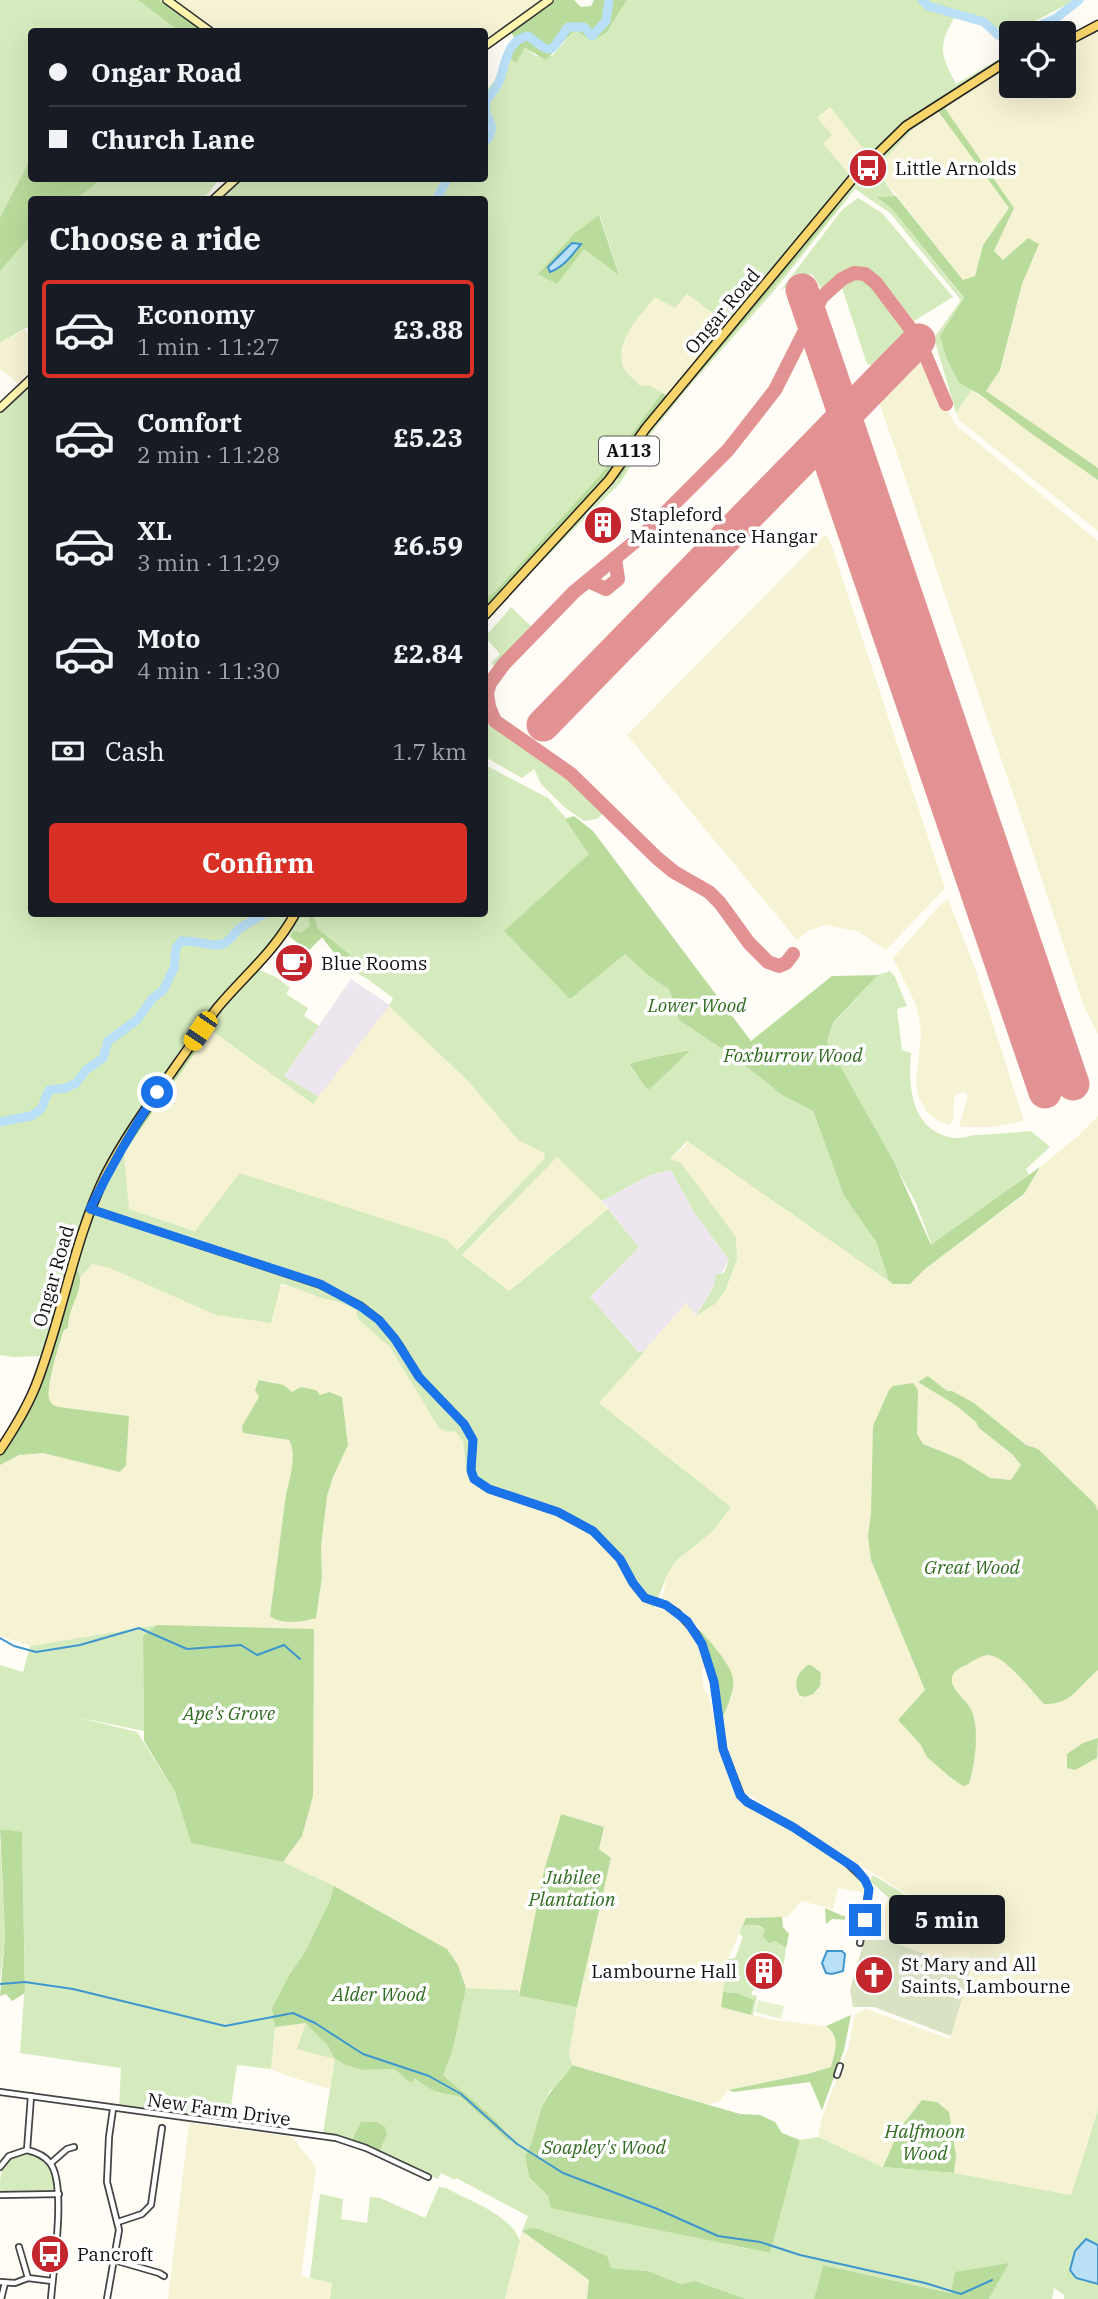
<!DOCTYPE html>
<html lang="en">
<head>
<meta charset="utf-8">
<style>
	body { margin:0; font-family:"IBM Plex Serif",serif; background:#20242c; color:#f1f3f6; height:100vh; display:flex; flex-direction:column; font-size:26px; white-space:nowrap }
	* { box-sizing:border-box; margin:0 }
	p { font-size:23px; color:#9ea1a6 }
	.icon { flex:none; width:38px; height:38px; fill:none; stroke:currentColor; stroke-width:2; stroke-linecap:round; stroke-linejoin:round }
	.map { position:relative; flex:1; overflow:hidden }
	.panel { position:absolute; left:28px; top:196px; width:460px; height:721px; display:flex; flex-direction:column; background:#171b24; border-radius:7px; box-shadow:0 7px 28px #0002 }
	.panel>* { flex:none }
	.banner { position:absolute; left:28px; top:28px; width:460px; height:154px; border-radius:7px; box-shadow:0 7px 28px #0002; display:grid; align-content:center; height:154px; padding:0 21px; background:#171b24 }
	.tools { position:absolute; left:999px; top:21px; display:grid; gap:14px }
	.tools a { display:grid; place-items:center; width:77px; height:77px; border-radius:7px; background:#171b24; box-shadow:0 7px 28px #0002; font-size:35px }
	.end { position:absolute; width:32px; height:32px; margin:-16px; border:9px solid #1a73e8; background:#fff; box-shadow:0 0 0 4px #fff }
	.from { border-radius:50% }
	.bubble { position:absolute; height:49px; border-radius:7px; background:#171b24; box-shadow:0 7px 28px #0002; font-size:23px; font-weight:700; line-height:49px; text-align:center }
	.car { position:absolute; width:21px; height:42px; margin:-21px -10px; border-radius:9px; box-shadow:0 0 5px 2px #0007; background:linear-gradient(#f5c518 24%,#345 0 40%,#f5c518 0 76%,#345 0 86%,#f5c518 0) }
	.banner b { display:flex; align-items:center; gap:24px; height:66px; font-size:26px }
	.banner b+b { border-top:2px solid #363941 }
	.banner i { width:18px; height:18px; background:#f1f3f6 }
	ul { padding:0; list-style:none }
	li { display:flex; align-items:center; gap:21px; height:98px; margin:0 14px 10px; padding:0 7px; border:4px solid transparent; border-radius:7px }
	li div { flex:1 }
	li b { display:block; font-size:26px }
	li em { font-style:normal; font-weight:700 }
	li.on { border-color:#d93025 }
	li>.icon { width:63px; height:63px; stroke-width:1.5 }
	h2 { padding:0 21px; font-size:32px; line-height:84px }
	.pay { display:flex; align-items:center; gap:18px; height:77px; padding:0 21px; font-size:26px }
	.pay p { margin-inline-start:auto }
	.cta { display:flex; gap:14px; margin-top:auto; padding:14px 21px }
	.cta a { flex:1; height:80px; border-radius:7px; background:#d93025; color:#fff; font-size:28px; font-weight:700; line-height:80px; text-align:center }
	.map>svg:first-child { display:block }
	.industrial { fill:#eee6ef }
	.farmland { fill:#f6f3d4; fill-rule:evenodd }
	.green { fill:#d5ebbd; fill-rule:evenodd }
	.forest { fill:#b9dc9c; fill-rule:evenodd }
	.cemetery { fill:#d9e3c4 }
	.pitch { fill:#e6f2cf }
	.water { fill:#b9e0f7; stroke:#3f96cf; stroke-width:2 }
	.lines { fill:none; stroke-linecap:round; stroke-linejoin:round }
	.stream { stroke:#3f96cf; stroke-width:2 }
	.river { stroke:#b9e0f7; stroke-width:9 }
	.taxiway { stroke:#e29292; stroke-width:14 }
	.runway { stroke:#e29292; stroke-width:33 }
	.street-casing { stroke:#444; stroke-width:8 }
	.secondary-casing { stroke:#333; stroke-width:10 }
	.primary-casing { stroke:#222; stroke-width:11 }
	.street { stroke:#fff; stroke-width:4.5 }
	.secondary { stroke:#fff6b0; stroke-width:7 }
	.primary { stroke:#f9d66b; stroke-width:8 }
	.route { stroke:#1a73e8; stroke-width:9 }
	.labels { text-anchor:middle; stroke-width:7; stroke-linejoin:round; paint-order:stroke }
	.shield { fill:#fff; stroke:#585858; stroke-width:2 }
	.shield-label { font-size:18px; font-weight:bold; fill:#111 }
	.poi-label { font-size:19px; fill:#111; stroke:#fff; text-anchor:start }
	.street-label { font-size:19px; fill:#111; stroke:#fff }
	.park-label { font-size:19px; font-style:italic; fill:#2f6b1f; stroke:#fff }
</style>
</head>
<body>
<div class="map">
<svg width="1098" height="2299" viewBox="0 0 1098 2299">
	<rect width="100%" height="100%" fill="#fffdf5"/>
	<g class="industrial">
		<polygon points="351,979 391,1006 319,1097 284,1076"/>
		<polygon points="671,1170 693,1211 729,1260 696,1316 686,1303 645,1351 638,1352 590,1297 639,1247 602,1201 648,1176"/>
	</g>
	<g class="farmland">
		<polygon points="174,0 542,0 485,39 485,32 220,31"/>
		<polygon points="1098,27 1098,468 985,391 1000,370 1022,284 1028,239 1003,260 994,251 1014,208 941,106 1011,61 1012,86 1064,86 1064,45"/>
		<polygon points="831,107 870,157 851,178 823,143 817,118"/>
		<polygon points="938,111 1009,208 983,245 975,276 964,281 876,169 913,129"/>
		<polygon points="687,294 725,322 722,331 666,395 640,386 625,369 621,356 625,336 655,296"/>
		<polygon points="25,330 31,338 31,373 20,385 0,369 0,343"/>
		<polygon points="923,355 947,410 957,426 1098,541 1098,1034 1083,1004 1029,841 878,399"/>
		<polygon points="972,390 1098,480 1098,531 959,420 956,413"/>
		<polygon points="825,535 829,538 945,888 886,950 857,931 825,925 808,931 797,940 627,735"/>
		<polygon points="948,899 976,971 1024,1121 992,1127 959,1127 968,1096 965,1092 957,1094 954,1098 953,1119 950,1125 938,1121 927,1112 919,1098 916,1083 921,1033 919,1018 915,1003 893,958 942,903"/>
		<polygon points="389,1006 469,1082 518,1140 535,1147 544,1153 545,1158 456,1250 241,1173 196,1231 129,1209 123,1154 211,1030 313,1104"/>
		<polygon points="1098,1116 1098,2110 1072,2195 954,2173 956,2156 922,2100 900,2128 883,2167 818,2137 822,2118 848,2049 855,2014 866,2009 950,2039 970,1971 872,1934 889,1898 920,1910 906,1894 743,1791 725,1747 721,1722 731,1697 733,1678 722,1658 691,1618 680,1608 662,1598 668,1573 677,1560 713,1531 675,1463 598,1403 686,1303 696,1316 715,1304 727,1287 737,1260 736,1237 670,1159 685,1146 687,1141 893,1283 910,1284 925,1269 1024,1195 1040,1167 1078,1136"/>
		<polygon points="557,1157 591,1189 608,1209 508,1291 462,1256"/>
		<path d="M92,1264L110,1268L221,1316L271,1322L279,1286H292L320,1297L346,1302L357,1310L390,1347L463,1441L467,1476L476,1485L546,1510L591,1532L617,1559L654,1608L667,1610L693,1635L705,1665L702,1670L704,1690L710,1699L719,1749L733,1791L739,1800L792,1829L845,1863L861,1878L865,1884L867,1893L838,1888L833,1909L801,1901L788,1917L746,1918L728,1959L721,2007L772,2020L826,2026L832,2030L837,2042L832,2067L807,2074L728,2090L720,2101L708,2104L572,2065L569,2053L577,2007L611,1858L599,1849L604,1827L561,1814L523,1990L466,1988L458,1965L447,1949L334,1886L283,1862L302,1836L157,1625L30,1646L0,1636V1465L19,1455L43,1453L120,1471L129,1416L59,1407L51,1404L48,1399V1387L60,1342L64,1330L68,1328V1315L78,1293L81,1277ZM260,1380L275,1382L292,1392L342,1397L348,1445L333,1477L327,1496L321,1547L322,1577L316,1617L270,1616L286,1494L292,1474L293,1446L290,1440L243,1433L248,1416L259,1397Z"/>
		<polygon points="306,2022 335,2059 330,2089 288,2076 271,2069 275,2027"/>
		<polygon points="189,2123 292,2137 316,2167 301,2276 332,2283 330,2299 168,2299"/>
		<polygon points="522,2231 589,2280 587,2299 505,2299"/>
	</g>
	<g class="green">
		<polygon points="0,0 138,0 179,31 32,32 32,178 219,179 208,194 198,199 32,200 31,325 0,343"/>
		<path d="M627,0H1075L1012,33L1011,49L1001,43L983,24L954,18C937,48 941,55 956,84L1011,52V61L942,106L944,107L913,129L876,169L895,196L878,197L892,209L964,299L940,336L959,383L972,390L956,413L934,338L961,300L890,213L855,189L773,292L687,389L653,431L620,483L538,565L485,623V200H220L242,179L431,178L440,183L443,179L485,178V93L495,80L505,53L516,62L525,48L536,56H552L575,30L586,37L607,32ZM830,107L870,157L851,177L823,143L832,135L817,118ZM600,216L619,274L584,249ZM687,294L725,322L722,331L666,395L648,385L640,386C636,381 629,375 625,370C611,343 641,316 655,297L675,308Z"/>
		<path d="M858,198L882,213L953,297L914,321C886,288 865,242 823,291L812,274L781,290L842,210Z"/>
		<polygon points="858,277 875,285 907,329 872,365 868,365 866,361 841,285 850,279"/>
		<path d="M31,381L32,914H485V765L548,798L566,818L565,819L616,887L669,989L679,1020L737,1059L782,1095L813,1111L844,1196L876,1242L889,1281L893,1284L687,1141L670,1159L681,1163L736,1237L737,1260L726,1289L715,1304L696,1316L713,1288L716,1274L724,1273L729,1260L693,1211L671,1170L648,1176L602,1201L557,1157L462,1255L509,1291L608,1209L639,1247L590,1297L638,1352L645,1351L599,1403L731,1507L713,1531L677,1560L668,1573L654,1608L634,1590L617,1559L591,1532L546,1510L477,1485L467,1476L463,1441L455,1431L448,1432L439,1428L390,1347L358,1319L356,1310C344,1302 333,1301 319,1297C306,1292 295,1287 281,1284L271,1323L216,1315L110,1268L92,1264L80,1278L78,1271H74L41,1356L13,1357L0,1355V411ZM286,934L308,951L322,937L345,967L366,978L393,998L389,1006L469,1082L518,1140L544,1153L545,1158L457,1250L446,1239L240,1173L195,1231L129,1209L123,1143L241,979ZM688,1050L646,1088L629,1065L659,1056Z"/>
		<polygon points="511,607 532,627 494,666 491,663 500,654 485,637"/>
		<path d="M485,711C499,740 532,750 557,767C574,780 590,797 605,812L597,819L584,821L564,807L541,784L534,769L522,778L485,757Z"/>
		<polygon points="257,969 276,977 290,988 286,994 308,1008 304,1016 319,1026 284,1076 319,1097 313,1104 211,1030 215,1013"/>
		<path d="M890,971L895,977L907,1006L897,1009L902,1050L911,1053C908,1087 911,1130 953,1138C960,1139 968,1136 975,1135C994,1134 1012,1133 1031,1131L1050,1147L1026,1169L1029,1175L932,1246L916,1203L827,1042L833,1024L878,975Z"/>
		<polygon points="157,1625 143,1637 144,1731 76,1717 137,1732 175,1792 191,1843 283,1862 334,1886 330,1900 305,1952 289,1975 273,2006 275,2027 271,2069 237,2065 229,2121 119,2108 121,2068 20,2053 25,1982 22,1833 0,1829 0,1665 23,1672 30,1646"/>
		<polygon points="0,1840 5,1936 0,1982"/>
		<polygon points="873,1875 923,1906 920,1910 889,1898 870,1881"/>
		<path d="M754,1925L765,1929L769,1942L775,1941L786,1948L783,1969L772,1967L771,1962L759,1961C756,1973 761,1979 759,1988L752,1991V1995L757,1996L753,2015H751L754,2000L737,1993L723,1992L728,1959L735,1958L743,1937L739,1933L742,1927Z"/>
		<path d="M466,1988L519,1990V1996L577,2007L569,2053L572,2065L567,2076L550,2091L545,2100L530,2149L525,2156L529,2177L548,2196L551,2207L769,2253L800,2140L818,2137L883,2167L954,2173L1071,2195L1098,2110V2299H1064V2295L1054,2288L1052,2299H989L1008,2264L952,2293L823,2265L814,2299H746L697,2281L681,2284L648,2271L611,2268L530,2228L522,2231L528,2216L456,2178L455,2180L441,2173L438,2179L379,2152L387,2135L373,2122H361L352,2140L323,2133L335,2059L297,2049L306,2022L328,2046L335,2059L344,2065L363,2070L394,2069L401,2075L424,2083L436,2092L461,2097L509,2141C506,2122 458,2090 442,2075L453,2049Z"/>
		<path d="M29,2153C48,2159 56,2173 55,2192H0C0,2168 2,2156 29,2153Z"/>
		<path d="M439,2187L446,2188C471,2202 508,2213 520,2240L505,2299H330L332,2283L310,2278L320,2194L343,2199L341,2219L367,2223L370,2197L380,2198L425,2218Z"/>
	</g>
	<g class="forest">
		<polygon points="138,0 160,0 206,31 179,31"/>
		<polygon points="555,0 574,0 581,7 591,6 594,0 627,0 607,32 595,39 586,37 575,30 546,60 525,48 516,63 505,53 515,39 511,32"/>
		<polygon points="944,107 1014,208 994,251 1003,260 1028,238 1039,244 1022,284 1000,370 986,391 1098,468 1098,480 1032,434 979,394 959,383 946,357 940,336 964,298 892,209 877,197 896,196 963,280 975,276 983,245 1009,208 938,111"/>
		<path d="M31,141L32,178L101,179C74,204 67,200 32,200L31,235L0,271V218L29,162Z"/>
		<polygon points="845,200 764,298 649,431 620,478 614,479 644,434 680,390 726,339 831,213"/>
		<path d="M599,215L619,275L584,249L557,284L538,274L575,233ZM572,244L581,245C572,256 564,267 550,271L548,267Z"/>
		<polygon points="662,393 666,395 606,475 485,607 485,599 495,592 603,472"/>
		<polygon points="574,816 593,831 751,1041 832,976 878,975 833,1023 827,1042 895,1164 931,1245 1040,1167 1024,1194 925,1269 910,1284 893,1284 889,1281 876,1242 844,1196 813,1111 782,1095 737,1059 679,1020 669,989 648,975 625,954 570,999 504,931 589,854 565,819"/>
		<polygon points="308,914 313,914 318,929 356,960 354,968 345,967 322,937 308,951 291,937 293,931 301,933 310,926"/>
		<polygon points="216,1014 211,1030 123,1154 123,1147"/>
		<polygon points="690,1050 650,1089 646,1088 629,1064 659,1056"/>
		<path d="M74,1271H78C86,1289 68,1305 68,1328L64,1330C60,1341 44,1392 50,1401C52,1405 55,1406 59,1407L129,1416L126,1465L120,1472L43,1453L19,1455L0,1465V1455L16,1431Z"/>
		<path d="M928,1376L947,1391H952L974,1403L1026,1445L1038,1449L1095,1504L1098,1511V1670C1078,1686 1072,1705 1044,1704C1032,1692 1004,1654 988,1655C980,1656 974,1660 968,1664C962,1667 953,1670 952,1678C950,1689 966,1699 971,1709C980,1728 975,1765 969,1784L963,1786L950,1777L927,1757L921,1745L898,1720L925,1690L871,1560L868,1536L871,1513L873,1426L889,1390L893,1386L913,1383L918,1390L917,1434L923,1444L960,1459L990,1478L1011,1480L1021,1465L1012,1454L979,1428L976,1422L957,1406L918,1382Z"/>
		<path d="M259,1380L284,1385L292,1392L301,1387L316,1390L320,1395L329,1392L342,1397L348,1445L333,1477L327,1496L321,1547L322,1577L316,1618C303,1622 281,1625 270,1616L286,1494C290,1480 297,1452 289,1440L243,1433L242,1426L259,1397L255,1390Z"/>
		<polygon points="157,1625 314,1629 313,1796 302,1836 283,1862 191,1843 175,1792 144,1741 143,1636"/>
		<path d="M700,1630C710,1642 730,1663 733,1678C735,1692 726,1709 721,1722L718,1681Z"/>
		<path d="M808,1665H811L821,1673L820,1686L813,1694L805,1697L799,1695C793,1682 797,1673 808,1665Z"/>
		<polygon points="1098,1738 1097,1758 1075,1770 1067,1768 1067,1754 1083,1743"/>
		<polygon points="561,1814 604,1827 599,1849 611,1858 577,2007 519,1996 544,1871"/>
		<polygon points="0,1829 22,1832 25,1993 12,2001 6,1994 0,1996 5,1936"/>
		<path d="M334,1886L447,1949L458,1965L466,1988L453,2049L443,2075C457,2089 508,2124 510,2142L461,2097L436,2092L415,2079L411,2083L394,2069L363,2070L345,2065L335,2059L328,2046L306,2023L275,2027L272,2008L289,1975L305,1952L330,1900Z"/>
		<polygon points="825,1908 843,1916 853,1914 862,1917 861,1935 858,1935 860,1926 850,1920 832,1919 826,1924"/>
		<path d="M782,1917L783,1927L789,1934L786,1948L775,1941L769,1943L763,1936L765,1930C758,1923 750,1925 742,1927L746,1918Z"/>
		<polygon points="723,1992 737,1993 754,2000 751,2015 721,2007"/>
		<path d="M851,2015L844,2050L822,2110L810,2082L734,2092L728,2090L807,2074L831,2067C835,2051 841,2037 826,2026Z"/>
		<path d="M572,2065L740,2114L760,2115L775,2122L782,2133L800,2140L770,2253L551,2208L548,2196L529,2177L525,2156C536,2139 536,2117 546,2099C553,2086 565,2079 572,2065Z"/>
		<polygon points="922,2100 937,2102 949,2112 956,2156 954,2173 883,2167 900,2128"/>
		<polygon points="361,2122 376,2122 385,2127 387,2135 379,2152 352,2140"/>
		<polygon points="530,2228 539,2229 607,2256 611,2268 648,2271 681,2284 696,2281 746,2299 587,2299 589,2280 522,2231"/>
		<polygon points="1009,2263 989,2299 814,2299 823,2265 951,2293 955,2272"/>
	</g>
	<polygon class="cemetery" points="867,1930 872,1934 970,1971 951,2036 874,2007 853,2007 850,1990"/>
	<polygon class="pitch" points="758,2000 784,2006 781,2019 755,2012"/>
	<g class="water">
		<path d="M572,243L581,244C572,255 565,266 550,272L548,267Z"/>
		<polygon points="827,1951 842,1951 845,1954 843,1971 832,1974 826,1973 822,1963"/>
		<polygon points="1086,2239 1098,2245 1098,2284 1076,2278 1070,2270 1075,2251"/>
	</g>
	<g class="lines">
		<g class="stream">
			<polyline points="485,346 487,342"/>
			<polyline points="0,1638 14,1646 36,1652 80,1645 139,1628 187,1649 241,1645 257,1655 284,1645 300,1659"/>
			<polyline points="0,1984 25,1982 73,1989 225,2026 293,2013 315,2023 363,2054 429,2076 461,2094 517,2144 563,2173 655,2208 718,2236 760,2242 800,2255 925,2283 961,2294 992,2280"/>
		</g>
		<g class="river">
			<polyline points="922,0 928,6 984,22 998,35 1012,38"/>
			<polyline points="1022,33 1055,19 1079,0"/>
			<path d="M485,107C486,96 495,92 499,82C505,66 507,39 528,36C554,56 549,53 568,27H584L592,36L606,21L609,0"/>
			<polyline points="485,109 492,128 488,139 485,140"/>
			<polyline points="436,200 448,178"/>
			<path d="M0,1122L31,1116L41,1109L49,1090L66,1088L76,1083L86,1070L103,1058L108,1041L137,1020L152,999L164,989L174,968L176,948L181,941C192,940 202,944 214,945C228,946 231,936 240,928C247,923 256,919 264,914"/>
		</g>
		<g class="taxiway">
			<polyline points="588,581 606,589 618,579 615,558"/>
			<polyline points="793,954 786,963 779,966 768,962 749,943 720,903 709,892 674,872 657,858 571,774 495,721 489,707 487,693 490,683 504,664 574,592 643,535 728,450 775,390 822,297 842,279 854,273 865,274 876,283 919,340 946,404"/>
		</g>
		<g class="runway">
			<polyline points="802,290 1073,1084"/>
			<polyline points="824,444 1045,1092"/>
			<polyline points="543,725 919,340"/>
		</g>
		<g class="street-casing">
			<g id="street">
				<polyline points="91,1209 320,1285 360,1305 379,1320 399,1344 419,1377 464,1424 473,1440 471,1470 474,1479 489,1489 558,1512 593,1531 620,1559 633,1583 645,1598 666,1605 677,1612 696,1633 702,1644 714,1682 723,1749 741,1795 747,1802 793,1827 846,1862 865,1880 869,1889 860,1943"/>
				<polyline points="837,2075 840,2066"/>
				<polyline points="0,2092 336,2138 366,2148 428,2177"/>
				<polyline points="27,2150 31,2096"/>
				<polyline points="51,2163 67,2149 74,2147"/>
				<path d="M0,2167L9,2156L27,2150C36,2152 44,2155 50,2163C67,2184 53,2270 51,2299"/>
				<polyline points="0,2195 59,2194"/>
				<polyline points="118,2222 142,2214 151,2205 162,2128"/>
				<polyline points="114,2260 159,2273 164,2276"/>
				<polyline points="28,2278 52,2281"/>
				<polyline points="0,2282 15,2283 28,2278 19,2247"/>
				<polyline points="1,2299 5,2283"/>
				<polyline points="107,2299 119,2230 107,2182 109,2137 113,2109"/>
			</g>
		</g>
		<g class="secondary-casing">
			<g id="secondary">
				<polyline points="167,0 211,32"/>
				<polyline points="485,46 549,0"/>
				<polyline points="213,200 237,178"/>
				<polyline points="0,408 32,378"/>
			</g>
		</g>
		<g class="primary-casing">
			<g id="primary">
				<polyline points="1064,43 1098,25"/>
				<polyline points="485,615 609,480 646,428 854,177 906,126 1012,58"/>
				<path d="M0,1450C14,1429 27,1408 36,1385C63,1316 73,1241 106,1174C126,1135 153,1099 178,1063C191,1045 204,1025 218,1007C246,974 273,953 295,914"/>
			</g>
		</g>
		<use href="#street" class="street"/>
		<use href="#secondary" class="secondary"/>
		<use href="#primary" class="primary"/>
	</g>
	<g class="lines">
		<path class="route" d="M157,1092C132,1130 110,1168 90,1209L320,1284L360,1306L379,1320L395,1339L419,1377L464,1424L473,1440L471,1470L474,1479L489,1489L558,1512L593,1531L620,1559L633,1583L645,1598L666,1605L687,1621L702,1644L714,1682L723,1749L740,1795L747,1802L793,1827L855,1868L865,1880L869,1889L865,1920"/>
	</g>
	<defs>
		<g id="bus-disc" transform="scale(2.0125)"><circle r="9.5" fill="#c4262e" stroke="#fff"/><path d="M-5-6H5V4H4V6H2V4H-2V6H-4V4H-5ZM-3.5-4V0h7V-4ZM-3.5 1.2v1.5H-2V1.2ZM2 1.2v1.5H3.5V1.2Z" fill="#fff"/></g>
		<g id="building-disc" transform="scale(2.0125)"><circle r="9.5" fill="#c4262e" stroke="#fff"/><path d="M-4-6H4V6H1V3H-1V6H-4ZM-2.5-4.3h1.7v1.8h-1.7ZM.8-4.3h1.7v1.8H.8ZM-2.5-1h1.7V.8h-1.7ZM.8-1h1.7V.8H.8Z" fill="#fff"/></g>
		<g id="cafe-disc" transform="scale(2.0125)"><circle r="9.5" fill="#c4262e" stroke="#fff"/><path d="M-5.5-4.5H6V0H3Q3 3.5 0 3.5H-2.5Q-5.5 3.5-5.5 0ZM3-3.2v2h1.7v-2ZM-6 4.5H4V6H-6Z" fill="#fff"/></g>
		<g id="church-disc" transform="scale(2.0125)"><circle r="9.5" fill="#c4262e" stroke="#fff"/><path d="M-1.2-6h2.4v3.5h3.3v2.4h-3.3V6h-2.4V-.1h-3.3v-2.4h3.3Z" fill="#fff"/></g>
	</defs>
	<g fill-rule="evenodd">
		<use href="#bus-disc" x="868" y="168"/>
		<use href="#building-disc" x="603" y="525"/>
		<use href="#cafe-disc" x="294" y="963"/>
		<use href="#building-disc" x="764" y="1971"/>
		<use href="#church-disc" x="874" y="1975"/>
		<use href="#bus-disc" x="50" y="2254"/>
	</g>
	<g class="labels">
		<rect class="shield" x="599" y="436.5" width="60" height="29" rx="5"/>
		<g class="shield-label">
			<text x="629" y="457">A113</text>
		</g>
		<g class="poi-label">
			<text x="895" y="175">Little Arnolds</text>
			<text x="630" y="521">Stapleford<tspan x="630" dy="22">Maintenance Hangar</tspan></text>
			<text x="321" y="970">Blue Rooms</text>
			<text x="901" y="1971">St Mary and All<tspan x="901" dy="22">Saints, Lambourne</tspan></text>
			<text x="737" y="1978" text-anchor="end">Lambourne Hall</text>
			<text x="77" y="2261">Pancroft</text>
		</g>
		<g class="street-label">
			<text transform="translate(722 311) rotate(-50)" y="7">Ongar Road</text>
			<text transform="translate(53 1276) rotate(-74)" y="7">Ongar Road</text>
			<text transform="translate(219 2109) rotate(8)" y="7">New Farm Drive</text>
		</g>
		<g class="park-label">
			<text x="697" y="1012">Lower Wood</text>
			<text x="793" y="1062">Foxburrow Wood</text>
			<text x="972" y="1574">Great Wood</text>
			<text x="229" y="1720">Ape's Grove</text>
			<text x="572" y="1884">Jubilee<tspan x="572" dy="22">Plantation</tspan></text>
			<text x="379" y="2001">Alder Wood</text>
			<text x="925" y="2138">Halfmoon<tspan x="925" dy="22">Wood</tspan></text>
			<text x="604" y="2154">Soapley's Wood</text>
		</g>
	</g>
</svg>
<div class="tools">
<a><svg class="icon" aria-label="locate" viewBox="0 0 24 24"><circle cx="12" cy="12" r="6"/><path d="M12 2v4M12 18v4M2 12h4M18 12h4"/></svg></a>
</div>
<i class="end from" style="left:157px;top:1092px"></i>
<i class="end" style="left:865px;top:1920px"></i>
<div class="bubble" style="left:889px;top:1895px;width:116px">5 min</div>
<i class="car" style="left:200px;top:1031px;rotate:214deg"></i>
<div class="banner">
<b><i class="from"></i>Ongar Road</b>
<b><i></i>Church Lane</b>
</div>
<section class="panel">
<h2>Choose a ride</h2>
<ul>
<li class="on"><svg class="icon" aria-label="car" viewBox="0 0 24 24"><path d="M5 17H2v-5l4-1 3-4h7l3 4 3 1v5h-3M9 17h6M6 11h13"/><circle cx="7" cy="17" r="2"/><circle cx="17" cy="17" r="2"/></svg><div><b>Economy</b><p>1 min · 11:27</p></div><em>£3.88</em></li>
<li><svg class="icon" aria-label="car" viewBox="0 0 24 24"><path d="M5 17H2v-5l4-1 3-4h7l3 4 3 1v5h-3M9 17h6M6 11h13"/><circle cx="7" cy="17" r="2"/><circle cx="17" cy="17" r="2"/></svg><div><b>Comfort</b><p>2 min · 11:28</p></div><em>£5.23</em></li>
<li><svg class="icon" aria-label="car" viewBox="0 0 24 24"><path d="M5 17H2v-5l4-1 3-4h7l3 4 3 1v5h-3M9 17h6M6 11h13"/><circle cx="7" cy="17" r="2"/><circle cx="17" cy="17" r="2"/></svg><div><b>XL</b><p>3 min · 11:29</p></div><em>£6.59</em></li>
<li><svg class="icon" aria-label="car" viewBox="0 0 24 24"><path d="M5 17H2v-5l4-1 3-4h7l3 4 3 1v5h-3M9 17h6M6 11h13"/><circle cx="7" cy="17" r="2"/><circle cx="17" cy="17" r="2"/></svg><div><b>Moto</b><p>4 min · 11:30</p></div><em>£2.84</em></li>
</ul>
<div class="pay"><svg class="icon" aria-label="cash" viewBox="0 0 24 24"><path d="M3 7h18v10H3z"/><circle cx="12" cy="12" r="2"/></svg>Cash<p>1.7 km</p></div>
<div class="cta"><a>Confirm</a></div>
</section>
</div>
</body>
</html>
